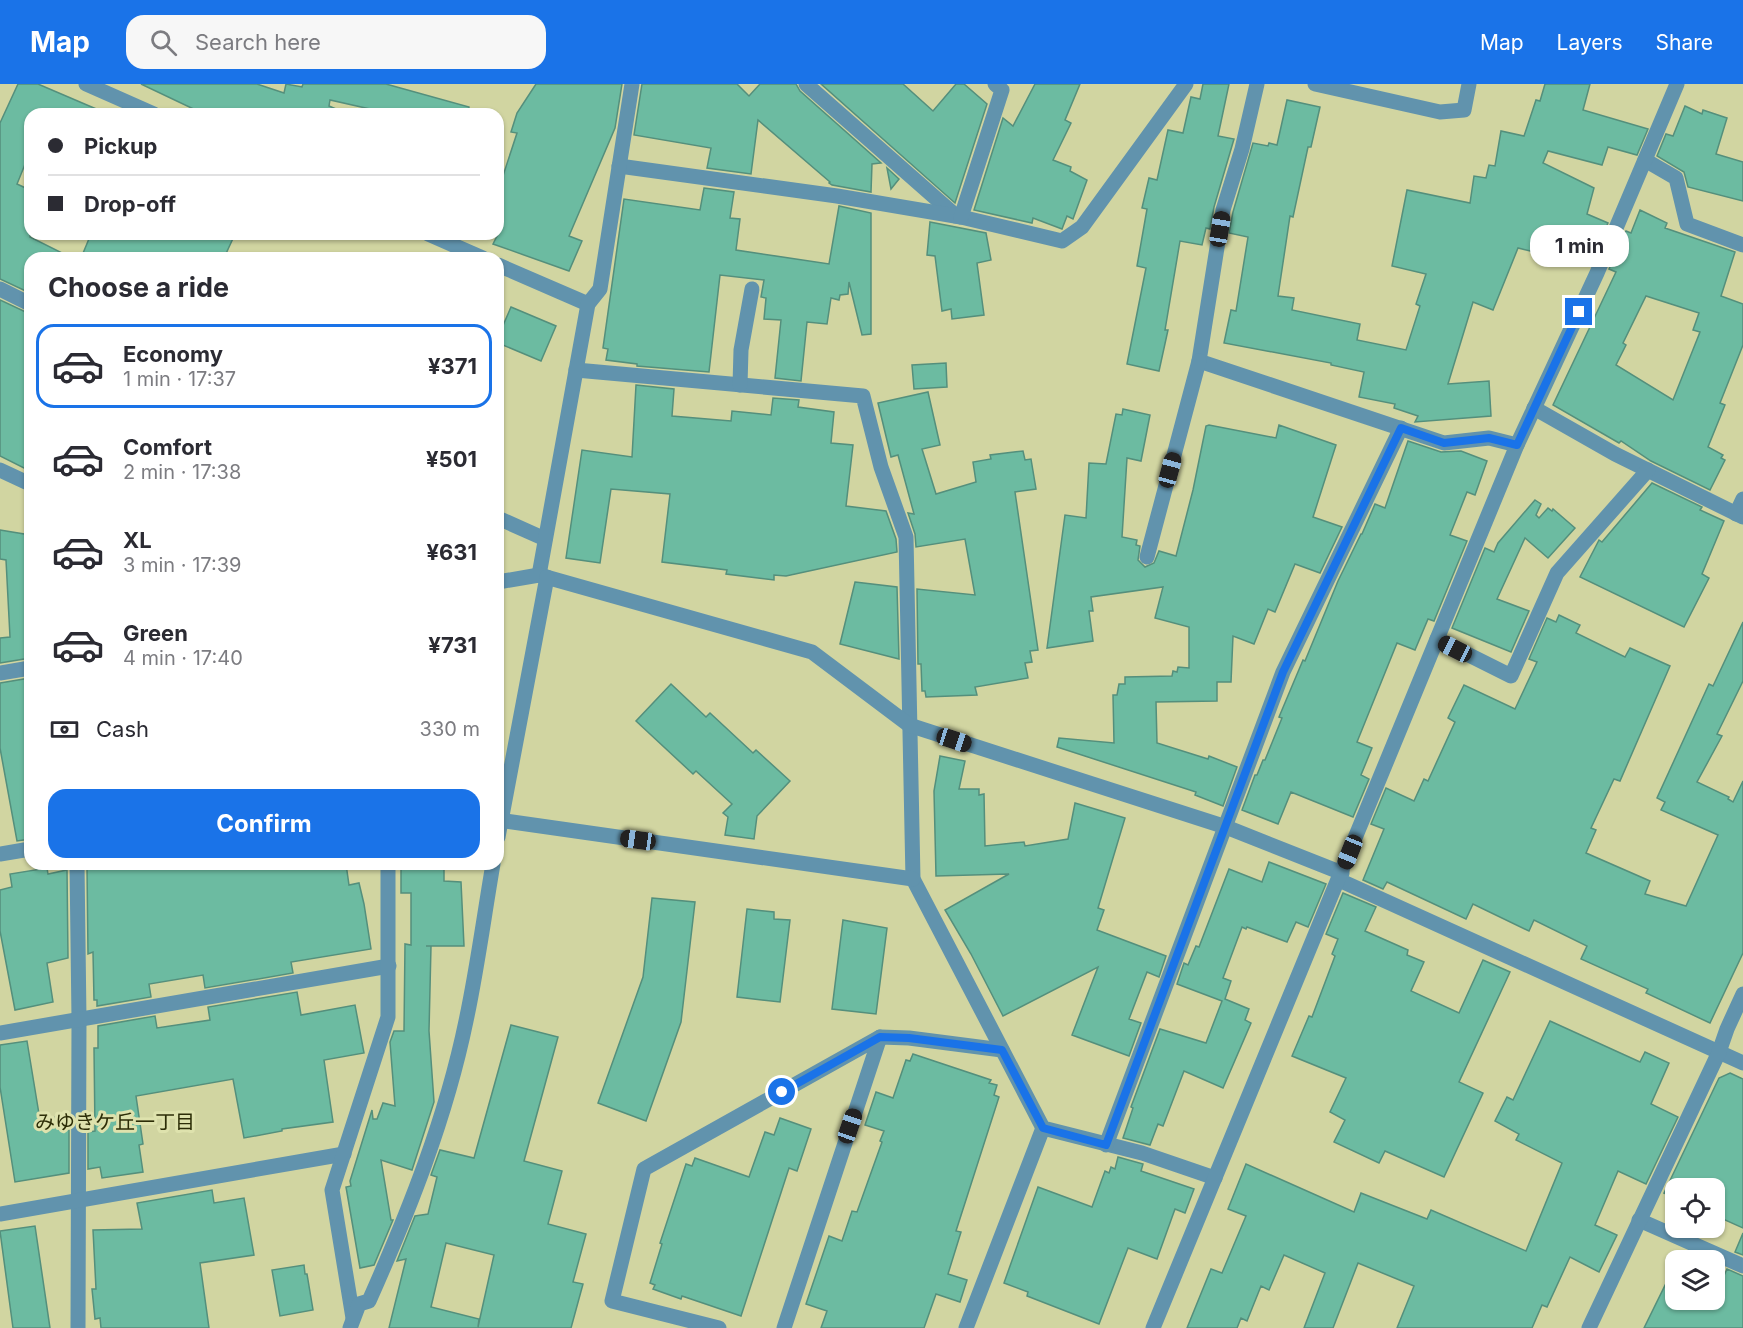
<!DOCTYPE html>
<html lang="en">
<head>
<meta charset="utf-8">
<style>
	body { margin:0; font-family:Inter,"Noto Sans JP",sans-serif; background:#f7f7f7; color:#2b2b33; height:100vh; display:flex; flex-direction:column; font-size:22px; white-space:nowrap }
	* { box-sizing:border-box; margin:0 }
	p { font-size:20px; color:#7c7c81 }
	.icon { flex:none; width:33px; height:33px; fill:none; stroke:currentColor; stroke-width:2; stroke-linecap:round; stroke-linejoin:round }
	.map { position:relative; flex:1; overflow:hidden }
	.details { position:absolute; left:24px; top:168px; width:480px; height:618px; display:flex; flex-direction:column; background:#fff; border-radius:18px; box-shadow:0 2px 4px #0004 }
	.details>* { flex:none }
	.banner { position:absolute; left:24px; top:24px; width:480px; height:132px; border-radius:18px; box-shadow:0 2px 4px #0004; display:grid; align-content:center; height:132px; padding:0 24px; background:#fff }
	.controls { position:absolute; left:1665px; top:1094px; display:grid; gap:12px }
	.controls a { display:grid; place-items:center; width:60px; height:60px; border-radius:12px; background:#fff; box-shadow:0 2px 4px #0004; font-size:30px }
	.end { position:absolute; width:27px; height:27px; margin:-14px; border:8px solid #1a73e8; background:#fff; box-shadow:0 0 0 3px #fff }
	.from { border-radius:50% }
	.bubble { position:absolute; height:42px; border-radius:18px; background:#fff; box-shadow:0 2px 4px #0004; font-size:20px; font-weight:700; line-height:42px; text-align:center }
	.car { position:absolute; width:18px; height:36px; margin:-18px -9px; border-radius:8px; box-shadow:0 0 4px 2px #0007; background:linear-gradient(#222 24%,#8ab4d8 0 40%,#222 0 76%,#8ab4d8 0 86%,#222 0) }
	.banner b { display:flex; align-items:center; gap:21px; height:57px; font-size:22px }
	.banner b+b { border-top:2px solid #e1e1e2 }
	.banner i { width:15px; height:15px; background:#2b2b33 }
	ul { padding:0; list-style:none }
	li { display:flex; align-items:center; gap:18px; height:84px; margin:0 12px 9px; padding:0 12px; border:3px solid transparent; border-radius:18px }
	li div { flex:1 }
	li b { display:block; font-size:22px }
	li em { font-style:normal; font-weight:700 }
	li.selected { border-color:#1a73e8 }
	li>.icon { width:54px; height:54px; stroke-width:1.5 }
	h2 { padding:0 24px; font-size:27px; line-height:72px }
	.pay { display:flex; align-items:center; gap:15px; height:66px; padding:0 24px; font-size:22px }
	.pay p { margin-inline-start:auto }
	.primary-button { display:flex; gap:12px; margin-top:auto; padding:12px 24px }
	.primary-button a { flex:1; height:69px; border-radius:18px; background:#1a73e8; color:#fff; font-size:24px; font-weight:700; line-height:69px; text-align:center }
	header { display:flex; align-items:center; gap:36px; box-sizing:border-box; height:84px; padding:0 30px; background:#1a73e8; color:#fff }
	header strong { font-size:28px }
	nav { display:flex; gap:33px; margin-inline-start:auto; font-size:21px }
	.search { width:420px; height:54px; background:#f7f7f7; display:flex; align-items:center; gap:15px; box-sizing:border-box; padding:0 21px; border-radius:18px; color:#7c7c81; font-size:22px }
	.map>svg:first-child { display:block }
	.building { fill:#6cbba1; stroke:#548f7c; stroke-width:1.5; fill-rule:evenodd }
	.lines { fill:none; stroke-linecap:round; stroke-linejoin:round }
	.minor { stroke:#6193ad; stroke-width:15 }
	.route { stroke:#1a73e8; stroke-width:8 }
	.labels { text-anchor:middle; stroke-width:6; stroke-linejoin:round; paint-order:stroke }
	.neighbourhood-label { font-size:20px; fill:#2c2d07; stroke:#dee2ad }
</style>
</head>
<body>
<header>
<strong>Map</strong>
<div class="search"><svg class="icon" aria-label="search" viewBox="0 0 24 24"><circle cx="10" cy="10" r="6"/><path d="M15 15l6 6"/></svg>Search here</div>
<nav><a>Map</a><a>Layers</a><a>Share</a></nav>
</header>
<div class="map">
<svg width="1743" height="1244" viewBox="0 0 1743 1244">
	<rect width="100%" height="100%" fill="#d1d5a1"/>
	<g class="building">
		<polygon points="18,0 38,0 108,30 30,30 30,68 17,100 30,106 30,153 72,174 30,174 30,209 0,195 0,39"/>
		<polygon points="141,0 257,0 284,9 286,0 302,3 303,0 386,0 469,23 468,30 392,30 330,16 329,22 336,25 335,30 204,30"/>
		<polygon points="536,0 622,0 615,44 569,152 582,157 569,187 493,160 498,150 498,107 517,49 511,48 517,29"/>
		<polygon points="642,0 737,0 749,12 760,0 796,0 800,7 881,79 872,80 871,108 832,101 829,99 830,98 758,36 751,90 707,84 711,64 634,51"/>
		<polygon points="821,0 903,0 933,27 956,0 964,0 987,20 955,119"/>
		<polygon points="1035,0 1080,0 1065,36 1071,39 1053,76 1071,83 1070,87 1087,96 1073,135 1067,132 1062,145 1033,134 1032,139 974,126 1003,34 1013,42"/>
		<polygon points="1203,0 1229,0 1218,52 1234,55 1214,123 1210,145 1206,144 1202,161 1180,157 1165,246 1168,246 1159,287 1127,280 1146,184 1137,182 1147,125 1142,124 1149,94 1157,96 1168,46 1183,49 1191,13 1200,15"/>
		<polygon points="1545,0 1590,0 1583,26 1648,45 1637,71 1608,63 1602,81 1548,67 1543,79 1594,104 1587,130 1608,139 1591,178 1564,166 1562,172 1545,164 1543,170 1518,164 1493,226 1473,218 1448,300 1489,297 1491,332 1415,338 1418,332 1394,324 1395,320 1359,313 1364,288 1331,281 1331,279 1224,259 1231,226 1236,227 1248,153 1229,149 1233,128 1253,59 1268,62 1269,59 1277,61 1287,16 1320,23 1311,63 1308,63 1293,133 1290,132 1278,212 1294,214 1292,226 1360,240 1357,256 1406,266 1420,222 1416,220 1426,190 1392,182 1407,106 1470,119 1474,92 1486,94 1489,81 1495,82 1501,47 1524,52 1536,16 1540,17"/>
		<polygon points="1685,22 1702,30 1703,26 1727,34 1716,70 1743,78 1743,117 1688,103 1684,88 1657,72 1666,50 1673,52"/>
		<polygon points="887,84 899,95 891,105"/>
		<polygon points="704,104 734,108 730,134 740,135 736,166 829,180 839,122 871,129 871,250 862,251 849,198 848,210 840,211 839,216 831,214 827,240 807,238 801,297 775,294 781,236 764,235 766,214 761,213 764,196 720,191 709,288 637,282 637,280 606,276 608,265 603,264 624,115 700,126"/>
		<path d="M1640,126L1667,139L1665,144L1735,168L1721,212L1743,220V261L1720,319L1725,321L1708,363L1723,371L1721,374L1725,376L1710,406L1651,377L1621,357L1619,359L1553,321L1616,188L1609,185L1626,147L1631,149ZM1646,212L1699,229L1693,246L1700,248L1673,316L1616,281L1626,261L1623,259Z"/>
		<polygon points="930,138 986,149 991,176 977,179 984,231 952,235 951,225 942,227 935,172 927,171"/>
		<polygon points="91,150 235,150 224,174 81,174"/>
		<polygon points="0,216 30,230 30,387 0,372"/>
		<polygon points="511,223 556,242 541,277 498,259 498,253"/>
		<polygon points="946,279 947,303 914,305 912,281"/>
		<polygon points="636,301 674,305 672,332 731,337 732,327 771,331 773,314 799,316 798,323 834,328 831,359 853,361 846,422 886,427 896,455 897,468 786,492 774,491 774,496 726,490 727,486 662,478 670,410 611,405 600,479 566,474 582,366 632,373"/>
		<polygon points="928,308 940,361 922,365 936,410 976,398 973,378 991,375 990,371 1023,367 1025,376 1031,375 1036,405 1015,408 1038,566 1030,567 1032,578 1025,579 1028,594 975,603 977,611 926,613 925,607 922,607 921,580 918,580 917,505 975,511 965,455 916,463 915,450 908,429 914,430 898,371 891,373 878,319"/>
		<polygon points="1123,325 1150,331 1141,377 1127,374 1122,453 1137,456 1136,461 1140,462 1138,476 1145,483 1154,479 1159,467 1176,472 1193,406 1206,342 1209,341 1276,354 1279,341 1336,361 1313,433 1342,443 1320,489 1295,480 1275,528 1268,525 1254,560 1233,552 1231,598 1217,598 1217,617 1156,618 1157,659 1208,675 1209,672 1237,683 1223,722 1195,711 1196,708 1057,663 1059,654 1114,659 1113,611 1117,611 1119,600 1125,600 1125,593 1172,592 1173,587 1177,588 1178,583 1189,584 1189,543 1155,534 1163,503 1091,513 1093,527 1089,527 1093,557 1047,564 1065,431 1086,434 1089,379 1106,380 1116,330 1122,331"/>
		<polygon points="1408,357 1441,368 1461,367 1487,377 1475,411 1467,408 1450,451 1467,457 1434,537 1428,535 1415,566 1397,559 1357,658 1372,664 1361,691 1369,695 1353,733 1291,708 1278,740 1242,726 1255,691 1257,691 1263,676 1265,676 1282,634 1279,633 1303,576 1305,577 1338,497 1361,450 1362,450 1375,420 1385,424"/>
		<polygon points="1652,399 1702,423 1700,426 1724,437 1702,490 1709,494 1684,543 1580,493 1599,456 1602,458"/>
		<polygon points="1535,416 1541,420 1536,431 1539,434 1548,424 1552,427 1553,425 1575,444 1548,474 1525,454 1497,515 1529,527 1511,568 1452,544 1485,464 1494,468 1498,459"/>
		<polygon points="0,446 30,451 30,574 0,579 0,554 10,553 6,476 0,475"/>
		<polygon points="855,498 897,503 899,575 840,560"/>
		<polygon points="1559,531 1580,541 1576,549 1625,573 1630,564 1670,582 1620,697 1614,695 1591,744 1596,746 1586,769 1650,797 1645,810 1686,822 1718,751 1661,726 1665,718 1657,714 1709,600 1713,602 1743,538 1743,597 1717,650 1722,652 1697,698 1729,713 1728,715 1733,718 1743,697 1743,869 1710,939 1646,909 1648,905 1581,875 1587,862 1534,836 1529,847 1473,820 1466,835 1387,798 1383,805 1363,796 1384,745 1371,740 1386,704 1414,717 1424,695 1428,697 1455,638 1448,634 1464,601 1515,625 1537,578 1529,575 1547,534 1556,538"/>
		<polygon points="30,594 30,755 17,757 0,664 0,599"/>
		<polygon points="671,600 706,633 710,629 753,669 756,666 790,697 757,732 754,755 725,751 728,733 723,729 732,720 696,687 693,690 636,637"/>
		<polygon points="940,672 965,677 959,705 979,705 979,711 984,710 985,762 1024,758 1025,762 1068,755 1075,719 1125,734 1098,824 1104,826 1097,846 1166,872 1159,893 1147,888 1129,935 1141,939 1129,972 1072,951 1098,883 1003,932 971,870 945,826 1009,790 936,792 934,707"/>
		<polygon points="1269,778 1326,800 1308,843 1296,838 1287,858 1247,843 1246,845 1242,843 1223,894 1231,897 1225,915 1249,925 1245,936 1251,939 1223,1004 1184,987 1163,1042 1158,1040 1150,1061 1123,1054 1133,1024 1131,1023 1160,945 1206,959 1222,917 1177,900 1184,879 1188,881 1196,862 1199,863 1229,785 1262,798"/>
		<polygon points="103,780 346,780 349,801 359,799 364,820 371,865 291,878 293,889 205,904 203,891 149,900 151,913 97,922 97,916 94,916 93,868 88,870 87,783"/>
		<polygon points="401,780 444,780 444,797 461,798 464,862 426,862 431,862 429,947 434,1018 412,1086 381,1076 391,1136 393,1136 374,1181 360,1184 346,1103 351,1102 350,1097 372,1026 373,1035 377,1035 383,1019 395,1022 390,958 394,947 404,947 405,860 411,861 411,809 401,809"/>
		<polygon points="47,784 48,790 67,786 68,874 47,879 53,918 15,926 0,847 0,806 12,803 10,790"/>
		<polygon points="1343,809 1376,823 1365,847 1408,866 1407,871 1424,878 1411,907 1459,929 1483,876 1510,888 1459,998 1483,1009 1444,1093 1385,1067 1379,1079 1334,1058 1345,1036 1330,1028 1346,994 1292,972 1309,932 1312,933 1335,872 1332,870 1338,855 1326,850"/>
		<polygon points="652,814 695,818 681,938 646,1037 598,1019 643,893"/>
		<polygon points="747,825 774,828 774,835 790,836 780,918 737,913"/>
		<polygon points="843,836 887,844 876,930 832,925"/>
		<polygon points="297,908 301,931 355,921 364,969 324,976 333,1038 282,1045 282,1047 244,1054 233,995 136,1012 143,1060 139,1061 143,1088 102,1094 100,1083 88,1085 88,1048 95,1047 94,964 98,964 98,942 155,932 157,944 210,936 208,923"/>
		<polygon points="1550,937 1640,978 1645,968 1669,979 1651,1020 1678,1033 1646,1100 1618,1087 1595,1141 1617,1151 1599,1188 1570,1173 1547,1223 1542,1221 1532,1244 1397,1244 1414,1202 1358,1179 1333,1244 1304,1244 1325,1189 1284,1171 1269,1206 1261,1202 1247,1237 1241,1234 1237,1244 1187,1244 1211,1185 1222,1189 1246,1132 1228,1125 1246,1080 1354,1128 1361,1109 1427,1135 1431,1126 1526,1167 1562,1079 1516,1056 1519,1050 1495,1037 1507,1013 1513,1016"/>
		<path d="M511,941L558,953L524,1077L562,1087L548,1140L586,1150L573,1198L583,1200L571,1244H389L406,1175L397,1177L415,1132L428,1130L437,1093L431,1091L440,1066L474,1074ZM446,1159L494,1171L478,1243L479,1235L431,1223Z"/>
		<polygon points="27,957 40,1036 69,1031 69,1089 15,1098 0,1003 0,961"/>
		<polygon points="913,970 991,996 989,999 997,1001 994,1011 999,1013 956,1147 961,1148 948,1190 967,1196 960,1218 936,1210 924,1244 821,1244 827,1227 806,1220 829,1152 842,1157 852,1127 857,1128 882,1058 880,1057 884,1047 865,1041 876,1008 893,1014 906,976 910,977"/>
		<polygon points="1730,989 1743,995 1743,1144 1714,1131 1714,1104 1676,1104 1676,1114 1664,1109 1719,994"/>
		<polygon points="780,1034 811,1045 797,1087 789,1084 741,1232 682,1212 681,1215 653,1205 655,1201 650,1199 662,1160 660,1159 686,1080 692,1082 695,1074 749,1093 765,1048 774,1051"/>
		<polygon points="1118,1073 1143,1080 1141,1087 1194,1105 1185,1129 1175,1125 1157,1175 1128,1164 1099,1240 1027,1212 1028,1208 1004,1199 1038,1103 1092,1123 1105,1087 1109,1089 1111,1083 1115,1085"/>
		<polygon points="212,1106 214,1119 244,1114 254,1171 200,1179 209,1244 101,1244 100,1234 95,1235 92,1205 96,1205 93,1146 142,1145 137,1119"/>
		<polygon points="35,1142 50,1244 13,1244 0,1147"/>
		<polygon points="1743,1149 1743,1171 1735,1168"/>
		<polygon points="1676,1179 1676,1215 1714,1215 1714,1192 1722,1196 1727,1185 1743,1192 1743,1244 1644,1244"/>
		<polygon points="304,1181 305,1190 307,1190 313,1226 280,1232 272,1186"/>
	</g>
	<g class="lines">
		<g class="minor">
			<polyline points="86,0 154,30"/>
			<polyline points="806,0 956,132"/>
			<polyline points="1257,0 1242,65 1223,126 1199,277 1444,359 1489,354 1517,361"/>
			<polyline points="1315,0 1440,28 1464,26 1469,0"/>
			<polyline points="1645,76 1676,94 1687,140 1743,161"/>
			<polyline points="619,82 837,112 961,133 1062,157 1082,143 1186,0"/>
			<polyline points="961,133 1002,6 995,0"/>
			<polyline points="428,150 483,174"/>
			<polyline points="498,181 588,220"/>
			<polyline points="0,205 30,220"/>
			<polyline points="576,286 863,312 881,383 906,453 913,795 1043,1044 1142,1069 1215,1094"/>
			<polyline points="740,301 741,266 752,205"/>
			<polyline points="1534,324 1615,370 1743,433"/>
			<polyline points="0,386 30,400"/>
			<polyline points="1736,430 1743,415"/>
			<polyline points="498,434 545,455"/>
			<polyline points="1147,473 1199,277"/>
			<polyline points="539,491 588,220 600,205 632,0"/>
			<polyline points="498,498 539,491 812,568 909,641 1226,743 1342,789"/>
			<polyline points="1437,555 1511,592 1557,489 1648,386"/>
			<polyline points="0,589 30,584"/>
			<polyline points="498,736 913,795"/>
			<polyline points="498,753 547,493"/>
			<polyline points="0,770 30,765"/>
			<polyline points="77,780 79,935 78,1244"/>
			<polyline points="1339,796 1743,979"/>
			<polyline points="0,949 389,882"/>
			<polyline points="1106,1061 1283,588 1401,344"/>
			<polyline points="0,1130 344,1070"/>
			<polyline points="1639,1136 1743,1182"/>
			<polyline points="353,1234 332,1106 388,933 388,780"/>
			<path d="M350,1244L359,1220L369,1217C409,1127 446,1034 466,937C477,886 484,832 493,780"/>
			<polyline points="719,1244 612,1217 644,1085 880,953 909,954 1002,966"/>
			<polyline points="784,1244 880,953"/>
			<polyline points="966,1244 1043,1044"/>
			<polyline points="1153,1244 1517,361 1597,189 1677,0"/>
			<polyline points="1589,1244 1719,968 1727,945 1743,910"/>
		</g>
	</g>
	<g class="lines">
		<polyline class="route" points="782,1008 880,953 909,954 1002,966 1043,1044 1106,1061 1283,588 1401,344 1444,359 1489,354 1517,361 1579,228"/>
	</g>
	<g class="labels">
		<g class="neighbourhood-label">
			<text x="115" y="1045">みゆきケ丘一丁目</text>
		</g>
	</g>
</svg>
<div class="controls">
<a><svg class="icon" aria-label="locate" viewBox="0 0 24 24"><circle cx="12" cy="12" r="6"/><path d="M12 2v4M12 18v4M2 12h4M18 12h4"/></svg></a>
<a><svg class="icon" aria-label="layers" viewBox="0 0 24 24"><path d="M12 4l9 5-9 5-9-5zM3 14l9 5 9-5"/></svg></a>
</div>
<i class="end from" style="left:782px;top:1008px"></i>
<i class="end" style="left:1579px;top:228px"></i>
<div class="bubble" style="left:1530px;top:141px;width:99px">1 min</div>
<i class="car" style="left:1220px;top:145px;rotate:9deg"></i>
<i class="car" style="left:1170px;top:386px;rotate:15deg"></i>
<i class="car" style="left:1455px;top:565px;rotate:297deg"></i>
<i class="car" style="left:954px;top:656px;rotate:108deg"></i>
<i class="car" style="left:638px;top:756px;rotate:278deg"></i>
<i class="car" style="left:1350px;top:768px;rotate:202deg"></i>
<i class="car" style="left:850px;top:1042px;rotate:19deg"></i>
<div class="banner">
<b><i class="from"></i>Pickup</b>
<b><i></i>Drop-off</b>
</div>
<section class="details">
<h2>Choose a ride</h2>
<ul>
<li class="selected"><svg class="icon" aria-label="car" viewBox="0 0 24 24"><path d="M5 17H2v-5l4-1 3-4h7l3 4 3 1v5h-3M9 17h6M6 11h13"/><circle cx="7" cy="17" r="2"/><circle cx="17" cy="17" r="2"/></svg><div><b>Economy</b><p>1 min · 17:37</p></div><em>¥371</em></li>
<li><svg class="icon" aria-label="car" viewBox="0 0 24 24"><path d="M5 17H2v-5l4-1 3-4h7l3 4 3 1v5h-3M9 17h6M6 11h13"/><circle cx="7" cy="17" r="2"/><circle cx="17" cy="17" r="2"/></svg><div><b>Comfort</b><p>2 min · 17:38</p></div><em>¥501</em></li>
<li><svg class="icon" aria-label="car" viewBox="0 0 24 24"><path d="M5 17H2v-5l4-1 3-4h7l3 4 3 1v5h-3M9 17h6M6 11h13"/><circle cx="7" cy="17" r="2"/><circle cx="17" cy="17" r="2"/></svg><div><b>XL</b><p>3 min · 17:39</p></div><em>¥631</em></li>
<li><svg class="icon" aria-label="car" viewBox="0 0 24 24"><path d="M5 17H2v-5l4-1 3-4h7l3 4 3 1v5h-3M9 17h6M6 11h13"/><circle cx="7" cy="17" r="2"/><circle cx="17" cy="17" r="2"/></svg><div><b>Green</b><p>4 min · 17:40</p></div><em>¥731</em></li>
</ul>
<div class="pay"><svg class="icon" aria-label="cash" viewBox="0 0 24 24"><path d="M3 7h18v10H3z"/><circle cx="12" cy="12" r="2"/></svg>Cash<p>330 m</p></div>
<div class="primary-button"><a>Confirm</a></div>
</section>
</div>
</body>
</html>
